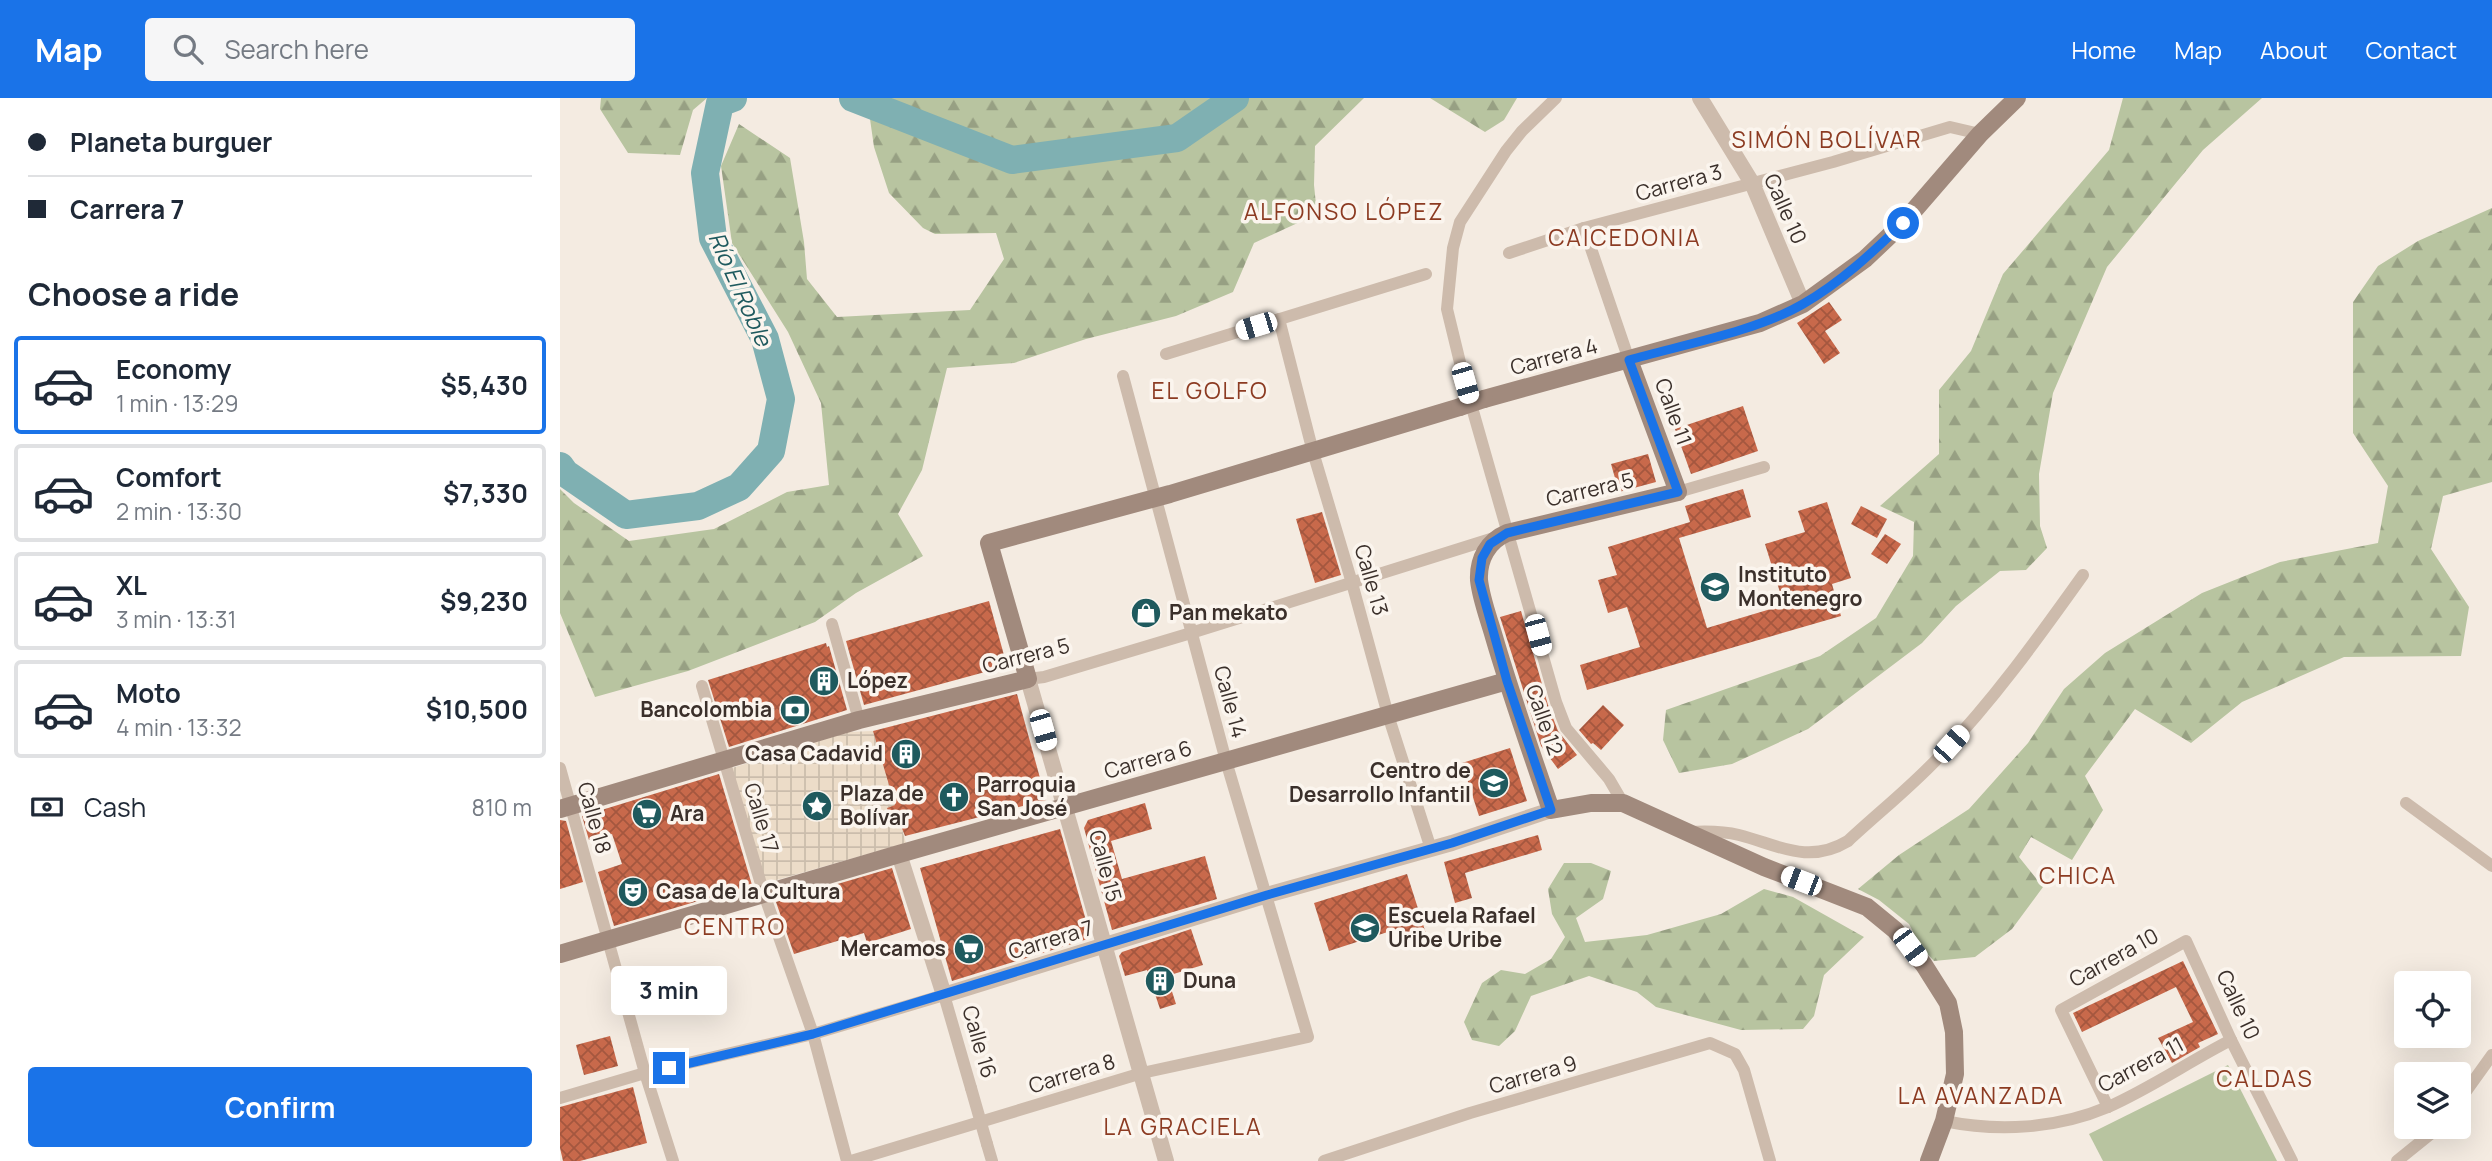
<!DOCTYPE html>
<html lang="en">
<head>
<meta charset="utf-8">
<style>
	body { margin:0; font-family:Manrope,sans-serif; background:#f6f6f7; color:#1f2937; height:100vh; display:flex; flex-direction:column; font-size:26px; white-space:nowrap }
	* { box-sizing:border-box; margin:0 }
	p { font-size:23px; color:#747a83 }
	.icon { flex:none; width:38px; height:38px; fill:none; stroke:currentColor; stroke-width:2; stroke-linecap:round; stroke-linejoin:round }
	.map { position:relative; flex:1; overflow:hidden }
	.sheet { display:flex; flex-direction:column; background:#fff; width:560px }
	.sheet>* { flex:none }
	.hud { display:grid; align-content:center; height:154px; padding:0 28px; background:#fff }
	.fabs { position:absolute; left:1834px; top:873px; display:grid; gap:14px }
	.fabs a { display:grid; place-items:center; width:77px; height:77px; border-radius:7px; background:#fff; box-shadow:0 7px 28px #0002; font-size:35px }
	.end { position:absolute; width:32px; height:32px; margin:-16px; border:9px solid #1a73e8; background:#fff; box-shadow:0 0 0 4px #fff }
	.from { border-radius:50% }
	.bubble { position:absolute; height:49px; border-radius:7px; background:#fff; box-shadow:0 7px 28px #0002; font-size:23px; font-weight:700; line-height:49px; text-align:center }
	.car { position:absolute; width:21px; height:42px; margin:-21px -10px; border-radius:9px; box-shadow:0 0 5px 2px #0007; background:linear-gradient(#fff 24%,#345 0 40%,#fff 0 76%,#345 0 86%,#fff 0) }
	.hud b { display:flex; align-items:center; gap:24px; height:66px; font-size:26px }
	.hud b+b { border-top:2px solid #e0e1e3 }
	.hud i { width:18px; height:18px; background:#1f2937 }
	ul { padding:0; list-style:none }
	li { display:flex; align-items:center; gap:21px; height:98px; margin:0 14px 10px; padding:0 14px; border:4px solid #e0e1e3; border-radius:7px }
	li div { flex:1 }
	li b { display:block; font-size:26px }
	li em { font-style:normal; font-weight:700 }
	li.active { border-color:#1a73e8 }
	li>.icon { width:63px; height:63px; stroke-width:1.5 }
	h2 { padding:0 28px; font-size:32px; line-height:84px }
	.pay { display:flex; align-items:center; gap:18px; height:77px; padding:0 28px; font-size:26px }
	.pay p { margin-inline-start:auto }
	.button { display:flex; gap:14px; margin-top:auto; padding:14px 28px }
	.button a { flex:1; height:80px; border-radius:7px; background:#1a73e8; color:#fff; font-size:28px; font-weight:700; line-height:80px; text-align:center }
	header { display:flex; align-items:center; gap:42px; box-sizing:border-box; height:98px; padding:0 35px; background:#1a73e8; color:#fff }
	header strong { font-size:33px }
	nav { display:flex; gap:38px; margin-inline-start:auto; font-size:24px }
	.search { width:490px; height:63px; background:#f6f6f7; display:flex; align-items:center; gap:18px; box-sizing:border-box; padding:0 24px; border-radius:7px; color:#747a83; font-size:26px }
	main { display:flex; flex:1; min-height:0 }
	.map>svg:first-child { display:block }
	.grass { fill:#b8c4a0 }
	.forest { fill:url(#forest-firs) }
	.plaza { fill:url(#plaza-grid) }
	.lines { fill:none; stroke-linecap:round; stroke-linejoin:round }
	.river { stroke:#7fb0b2; stroke-width:28 }
	.building { fill:url(#building-cross-hatch) }
	.minor { stroke:#cdbbac; stroke-width:12 }
	.tertiary { stroke:#cdbbac; stroke-width:16 }
	.secondary { stroke:#a18a7d; stroke-width:18 }
	.minor-bridge { stroke:#cdbbac; stroke-width:12 }
	.secondary-bridge { stroke:#a18a7d; stroke-width:18 }
	.route { stroke:#1a73e8; stroke-width:9 }
	.labels { text-anchor:middle; stroke-width:7; stroke-linejoin:round; paint-order:stroke }
	.street-label { font-size:21px; fill:#3b302b; stroke:#fbf5ee }
	.poi-label { font-size:21px; font-weight:bold; fill:#3b302b; stroke:#fbf5ee; text-anchor:start }
	.neighbourhood-label { font-size:23px; letter-spacing:2px; fill:#8c3b22; stroke:#fbf5ee }
	.water-label { font-size:23px; font-style:italic; fill:#1f5a5e; stroke:#fbf5ee }
</style>
</head>
<body>
<header>
<strong>Map</strong>
<div class="search"><svg class="icon" aria-label="search" viewBox="0 0 24 24"><circle cx="10" cy="10" r="6"/><path d="M15 15l6 6"/></svg>Search here</div>
<nav><a>Home</a><a>Map</a><a>About</a><a>Contact</a></nav>
</header>
<main>
<section class="sheet">
<div class="hud">
<b><i class="from"></i>Planeta burguer</b>
<b><i></i>Carrera 7</b>
</div>
<h2>Choose a ride</h2>
<ul>
<li class="active"><svg class="icon" aria-label="car" viewBox="0 0 24 24"><path d="M5 17H2v-5l4-1 3-4h7l3 4 3 1v5h-3M9 17h6M6 11h13"/><circle cx="7" cy="17" r="2"/><circle cx="17" cy="17" r="2"/></svg><div><b>Economy</b><p>1 min · 13:29</p></div><em>$5,430</em></li>
<li><svg class="icon" aria-label="car" viewBox="0 0 24 24"><path d="M5 17H2v-5l4-1 3-4h7l3 4 3 1v5h-3M9 17h6M6 11h13"/><circle cx="7" cy="17" r="2"/><circle cx="17" cy="17" r="2"/></svg><div><b>Comfort</b><p>2 min · 13:30</p></div><em>$7,330</em></li>
<li><svg class="icon" aria-label="car" viewBox="0 0 24 24"><path d="M5 17H2v-5l4-1 3-4h7l3 4 3 1v5h-3M9 17h6M6 11h13"/><circle cx="7" cy="17" r="2"/><circle cx="17" cy="17" r="2"/></svg><div><b>XL</b><p>3 min · 13:31</p></div><em>$9,230</em></li>
<li><svg class="icon" aria-label="car" viewBox="0 0 24 24"><path d="M5 17H2v-5l4-1 3-4h7l3 4 3 1v5h-3M9 17h6M6 11h13"/><circle cx="7" cy="17" r="2"/><circle cx="17" cy="17" r="2"/></svg><div><b>Moto</b><p>4 min · 13:32</p></div><em>$10,500</em></li>
</ul>
<div class="pay"><svg class="icon" aria-label="cash" viewBox="0 0 24 24"><path d="M3 7h18v10H3z"/><circle cx="12" cy="12" r="2"/></svg>Cash<p>810 m</p></div>
<div class="button"><a>Confirm</a></div>
</section>
<div class="map">
<svg width="1932" height="1063" viewBox="0 0 1932 1063">
	<defs>
		<pattern id="forest-firs" width="22" height="20" patternUnits="userSpaceOnUse" patternTransform="scale(1.75)"><rect width="22" height="20" fill="#b8c4a0"/><path d="M5 1l3.5 6h-7zM16 11l3.5 6h-7z" fill="#97a083"/></pattern>
		<pattern id="plaza-grid" width="8" height="8" patternUnits="userSpaceOnUse" patternTransform="scale(1.75)"><rect width="8" height="8" fill="#ecdcc8"/><path d="M0 4h8M4 0v8" fill="none" stroke="#cbbdac"/></pattern>
		<pattern id="building-cross-hatch" width="8" height="8" patternUnits="userSpaceOnUse" patternTransform="scale(1.75)"><rect width="8" height="8" fill="#c8694b"/><path d="M0 0l8 8M0 8l8-8" fill="none" stroke="#a4573f"/></pattern>
	</defs>
	<rect width="100%" height="100%" fill="#f4ebe1"/>
	<polygon class="grass" points="1668,967 1717,1063 1543,1063 1529,1036"/>
	<g class="forest">
		<polygon points="41,0 147,0 133,12 120,57 68,55 40,11"/>
		<polygon points="307,0 804,0 755,48 754,87 757,116 694,145 673,194 616,218 526,241 454,265 387,270 362,372 338,416 363,458 296,495 255,524 128,573 35,599 0,515 0,391 14,405 69,443 154,431 227,394 269,387 261,305 228,234 172,145 161,68 179,26 230,60 244,144 247,181 277,219 410,212 444,161 436,135 375,136 363,130 329,95 314,49"/>
		<polygon points="870,0 957,0 944,22 925,34"/>
		<polygon points="1563,0 1702,0 1643,52 1547,169 1493,295 1479,376 1480,428 1487,450 1466,472 1440,473 1396,508 1362,545 1248,631 1172,666 1119,675 1103,642 1106,612 1260,558 1316,520 1353,458 1354,424 1320,408 1379,356 1379,292 1411,253 1443,176 1549,52"/>
		<polygon points="1932,110 1932,384 1883,398 1871,451 1909,509 1901,558 1784,559 1682,604 1631,645 1575,611 1525,678 1543,712 1512,762 1471,739 1459,759 1483,789 1452,831 1415,859 1374,863 1361,849 1349,826 1319,802 1298,791 1339,757 1409,711 1468,645 1504,591 1545,555 1642,495 1720,464 1818,445 1828,388 1793,335 1793,204 1818,168 1858,143"/>
		<polygon points="1004,765 1031,765 1051,773 1043,801 1016,820 1025,844 1087,837 1161,816 1204,791 1233,799 1304,839 1264,877 1254,918 1243,931 1181,932 1096,909 1077,894 1029,878 971,898 955,933 939,948 912,942 904,924 922,885 941,872 965,876 991,861 1005,839 992,816 988,791"/>
	</g>
	<polygon class="plaza" points="313,633 336,707 327,710 329,721 333,730 341,728 346,745 206,785 172,670 288,634"/>
	<g class="lines">
		<g class="river">
			<polyline points="293,0 452,62 617,40 675,0"/>
			<polyline points="0,368 5,375 66,417 138,408 179,389 211,353 221,301 205,241 153,140 145,75 160,5 173,0"/>
		</g>
	</g>
	<g class="building">
		<polygon points="1269,204 1282,222 1265,233 1280,255 1264,266 1237,225"/>
		<polygon points="1183,308 1198,353 1131,376 1115,331"/>
		<polygon points="1088,356 1096,384 1059,394 1051,366"/>
		<polygon points="1183,391 1191,419 1119,440 1147,530 1224,507 1205,446 1245,434 1238,413 1267,404 1291,480 1272,486 1281,518 1027,592 1020,567 1080,549 1067,509 1048,515 1038,482 1057,477 1048,449 1130,424 1125,408"/>
		<polygon points="1301,408 1327,421 1317,440 1291,426"/>
		<polygon points="762,414 781,477 755,485 736,421"/>
		<polygon points="1325,436 1341,446 1327,466 1311,456"/>
		<polygon points="429,503 447,568 304,607 286,543"/>
		<polygon points="961,513 988,607 998,633 1017,657 998,671 981,648 940,519"/>
		<polygon points="266,545 267,549 269,548 287,612 169,649 148,582"/>
		<polygon points="457,596 486,702 345,738 341,728 333,730 327,710 335,707 313,633"/>
		<polygon points="1043,607 1064,627 1041,652 1033,645 1031,646 1019,632"/>
		<polygon points="950,650 967,703 919,718 902,665"/>
		<polygon points="159,676 192,787 54,828 38,774 62,766 52,736 29,742 22,718"/>
		<polygon points="585,705 592,731 551,743 562,781 645,758 657,801 552,832 524,730 528,722"/>
		<polygon points="0,722 6,723 23,784 0,791"/>
		<polygon points="500,731 531,840 392,883 360,770"/>
		<polygon points="978,737 982,752 905,775 912,800 895,805 884,764"/>
		<polygon points="332,770 351,831 307,845 304,835 234,856 216,804"/>
		<polygon points="847,776 869,845 846,852 840,830 769,853 754,805"/>
		<polygon points="631,831 643,867 607,878 616,906 600,911 587,872 565,878 559,858 562,854"/>
		<polygon points="1623,863 1658,936 1638,945 1640,949 1612,965 1598,940 1633,924 1616,889 1522,934 1513,915"/>
		<polygon points="50,938 58,968 24,977 16,947"/>
		<polygon points="73,989 87,1045 20,1063 3,1063 0,1050 0,1009"/>
	</g>
	<g class="lines">
		<g class="minor">
			<polyline points="996,0 962,33 946,53 900,124 893,150 887,211 905,285 996,604 1006,630 1049,681 1063,705"/>
			<polyline points="1024,130 1069,262"/>
			<polyline points="949,155 1024,130 1273,64 1390,29 1420,36"/>
			<polyline points="719,221 753,354 792,485 828,617 871,751"/>
			<polyline points="606,256 866,176"/>
			<polyline points="1118,394 1204,369"/>
			<polyline points="272,526 299,622"/>
			<polyline points="468,581 484,579 631,535 937,439"/>
			<polyline points="142,588 204,796 253,936 287,1063"/>
			<polyline points="0,670 85,975 113,1063"/>
			<polyline points="1846,705 1932,768"/>
			<path d="M1130,734C1147,733 1162,733 1179,737C1218,747 1248,767 1288,743C1318,715 1351,689 1379,659C1433,603 1478,540 1523,477"/>
			<polyline points="0,1000 85,975 253,936 384,897 411,990"/>
			<polyline points="1899,1003 1932,957"/>
			<polyline points="1548,1009 1501,912 1626,843 1671,942 1732,1063"/>
			<path d="M1384,1023C1438,1034 1496,1031 1548,1009C1589,991 1630,963 1671,942"/>
			<polyline points="427,1046 432,1063"/>
			<polyline points="291,1063 582,975 748,939 666,663 563,278"/>
			<polyline points="764,1063 910,1015 1150,945 1175,956 1184,972 1210,1063"/>
			<polyline points="1837,1063 1879,1029"/>
		</g>
		<g class="tertiary">
			<polyline points="1140,0 1192,85 1243,206"/>
			<polyline points="468,581 606,1063"/>
			<polyline points="339,756 384,897 707,797 892,745 991,712"/>
		</g>
		<g class="secondary">
			<path d="M1069,262L1118,394L947,435C928,443 918,461 919,482C921,501 929,521 934,539C951,597 971,654 991,712L1031,705H1063L1204,769L1307,809L1335,832L1364,867L1388,905L1394,934L1395,976L1384,1023L1369,1063"/>
			<polyline points="924,301 1200,225 1243,206 1305,161 1343,125 1420,36 1457,0"/>
			<polyline points="0,711 299,622 468,581 429,445 610,396 900,309"/>
			<polyline points="0,856 339,756 947,583"/>
		</g>
		<polyline class="minor-bridge" points="411,990 427,1046"/>
		<polyline class="secondary-bridge" points="900,309 924,301"/>
	</g>
	<g class="lines">
		<path class="route" d="M109,970L253,936L707,797L892,745L991,712L947,583L919,482L922,460L930,446L947,435L1118,394L1069,262C1122,247 1197,233 1243,206C1280,185 1313,154 1343,125"/>
	</g>
	<defs>
		<g id="university-disc" transform="scale(1.575)"><circle r="9.5" fill="#1f5a5e" stroke="#fbf5ee"/><path d="M0-5L7-2L0 1L-7-2ZM-4 1L0 2.5L4 1V4Q0 6-4 4Z" fill="#fff"/></g>
		<g id="shop-disc" transform="scale(1.575)"><circle r="9.5" fill="#1f5a5e" stroke="#fbf5ee"/><path d="M-5-2.5h2.3a2.7 3.5 0 0 1 5.4 0H5L5.5 6h-11ZM-1.5-2.5h3a1.5 2.3 0 0 0-3 0Z" fill="#fff"/></g>
		<g id="building-disc" transform="scale(1.575)"><circle r="9.5" fill="#1f5a5e" stroke="#fbf5ee"/><path d="M-4-6H4V6H1V3H-1V6H-4ZM-2.5-4.3h1.7v1.8h-1.7ZM.8-4.3h1.7v1.8H.8ZM-2.5-1h1.7V.8h-1.7ZM.8-1h1.7V.8H.8Z" fill="#fff"/></g>
		<g id="bank-disc" transform="scale(1.575)"><circle r="9.5" fill="#1f5a5e" stroke="#fbf5ee"/><path d="M-6-4H6V4H-6ZM0-2.3a2.3 2.3 0 1 0 0 4.6a2.3 2.3 0 1 0 0-4.6Z" fill="#fff"/></g>
		<g id="school-disc" transform="scale(1.575)"><circle r="9.5" fill="#1f5a5e" stroke="#fbf5ee"/><path d="M0-5L7-2L0 1L-7-2ZM-4 1L0 2.5L4 1V4Q0 6-4 4Z" fill="#fff"/></g>
		<g id="church-disc" transform="scale(1.575)"><circle r="9.5" fill="#1f5a5e" stroke="#fbf5ee"/><path d="M-1.2-6h2.4v3.5h3.3v2.4h-3.3V6h-2.4V-.1h-3.3v-2.4h3.3Z" fill="#fff"/></g>
		<g id="sight-disc" transform="scale(1.575)"><circle r="9.5" fill="#1f5a5e" stroke="#fbf5ee"/><path d="M0-6L1.8-2.2L6-1.7L2.9 1.2L3.7 5.4L0 3.3L-3.7 5.4L-2.9 1.2L-6-1.7L-1.8-2.2Z" fill="#fff"/></g>
		<g id="supermarket-disc" transform="scale(1.575)"><circle r="9.5" fill="#1f5a5e" stroke="#fbf5ee"/><path d="M-6-5.5h2.5l.6 2H6L4.5 2H-2.5L-4.4-4H-6ZM-1.5 3.2a1.3 1.3 0 1 0 .1 0ZM3 3.2a1.3 1.3 0 1 0 .1 0Z" fill="#fff"/></g>
		<g id="theatre-disc" transform="scale(1.575)"><circle r="9.5" fill="#1f5a5e" stroke="#fbf5ee"/><path d="M-5-5.5Q0-4 5-5.5V0Q5 5 0 6Q-5 5-5 0ZM-3.3-2.5H-1v1.5H-3.3ZM1-2.5H3.3v1.5H1ZM-2.8 1Q0 5.5 2.8 1Z" fill="#fff"/></g>
	</defs>
	<g fill-rule="evenodd">
		<use href="#university-disc" x="1155" y="489"/>
		<use href="#shop-disc" x="586" y="515"/>
		<use href="#building-disc" x="264" y="583"/>
		<use href="#bank-disc" x="235" y="612"/>
		<use href="#building-disc" x="346" y="656"/>
		<use href="#school-disc" x="934" y="685"/>
		<use href="#church-disc" x="394" y="699"/>
		<use href="#sight-disc" x="257" y="708"/>
		<use href="#supermarket-disc" x="87" y="716"/>
		<use href="#theatre-disc" x="73" y="794"/>
		<use href="#school-disc" x="805" y="830"/>
		<use href="#supermarket-disc" x="409" y="851"/>
		<use href="#building-disc" x="600" y="883"/>
	</g>
	<g class="labels">
		<g class="street-label">
			<text transform="translate(1119 85) rotate(-15)" y="7">Carrera 3</text>
			<text transform="translate(1225 111) rotate(66)" y="7">Calle 10</text>
			<text transform="translate(994 259) rotate(-15)" y="7">Carrera 4</text>
			<text transform="translate(1113 314) rotate(70)" y="7">Calle 11</text>
			<text transform="translate(1030 392) rotate(-13)" y="7">Carrera 5</text>
			<text transform="translate(811 482) rotate(74)" y="7">Calle 13</text>
			<text transform="translate(466 558) rotate(-14)" y="7">Carrera 5</text>
			<text transform="translate(670 604) rotate(75)" y="7">Calle 14</text>
			<text transform="translate(984 622) rotate(71)" y="7">Calle 12</text>
			<text transform="translate(588 662) rotate(-16)" y="7">Carrera 6</text>
			<text transform="translate(34 720) rotate(74)" y="7">Calle 18</text>
			<text transform="translate(201 720) rotate(73)" y="7">Calle 17</text>
			<text transform="translate(545 768) rotate(75)" y="7">Calle 15</text>
			<text transform="translate(491 842) rotate(-17)" y="7">Carrera 7</text>
			<text transform="translate(1554 860) rotate(-29)" y="7">Carrera 10</text>
			<text transform="translate(1678 907) rotate(65)" y="7">Calle 10</text>
			<text transform="translate(419 944) rotate(74)" y="7">Calle 16</text>
			<text transform="translate(1581 967) rotate(-28)" y="7">Carrera 11</text>
			<text transform="translate(512 976) rotate(-17)" y="7">Carrera 8</text>
			<text transform="translate(973 977) rotate(-16)" y="7">Carrera 9</text>
		</g>
		<g class="poi-label">
			<text x="1178" y="484">Instituto<tspan x="1178" dy="24">Montenegro</tspan></text>
			<text x="609" y="522">Pan mekato</text>
			<text x="287" y="590">López</text>
			<text x="212" y="619" text-anchor="end">Bancolombia</text>
			<text x="323" y="663" text-anchor="end">Casa Cadavid</text>
			<text x="911" y="680" text-anchor="end">Centro de<tspan x="911" dy="24">Desarrollo Infantil</tspan></text>
			<text x="417" y="694">Parroquia<tspan x="417" dy="24">San José</tspan></text>
			<text x="280" y="703">Plaza de<tspan x="280" dy="24">Bolívar</tspan></text>
			<text x="110" y="723">Ara</text>
			<text x="96" y="801">Casa de la Cultura</text>
			<text x="828" y="825">Escuela Rafael<tspan x="828" dy="24">Uribe Uribe</tspan></text>
			<text x="386" y="858" text-anchor="end">Mercamos</text>
			<text x="623" y="890">Duna</text>
		</g>
		<g class="neighbourhood-label">
			<text x="1267" y="50">SIMÓN BOLÍVAR</text>
			<text x="784" y="122">ALFONSO LÓPEZ</text>
			<text x="1065" y="148">CAICEDONIA</text>
			<text x="650" y="301">EL GOLFO</text>
			<text x="1518" y="786">CHICA</text>
			<text x="175" y="837">CENTRO</text>
			<text x="1705" y="989">CALDAS</text>
			<text x="1421" y="1006">LA AVANZADA</text>
			<text x="623" y="1037">LA GRACIELA</text>
		</g>
		<g class="water-label">
			<text transform="translate(180 191) rotate(66)" y="8">Río El Roble</text>
		</g>
	</g>
</svg>
<div class="fabs">
<a><svg class="icon" aria-label="locate" viewBox="0 0 24 24"><circle cx="12" cy="12" r="6"/><path d="M12 2v4M12 18v4M2 12h4M18 12h4"/></svg></a>
<a><svg class="icon" aria-label="layers" viewBox="0 0 24 24"><path d="M12 4l9 5-9 5-9-5zM3 14l9 5 9-5"/></svg></a>
</div>
<i class="end from" style="left:1343px;top:125px"></i>
<i class="end" style="left:109px;top:970px"></i>
<div class="bubble" style="left:51px;top:868px;width:116px">3 min</div>
<i class="car" style="left:696px;top:228px;rotate:253deg"></i>
<i class="car" style="left:905px;top:285px;rotate:164deg"></i>
<i class="car" style="left:978px;top:537px;rotate:165deg"></i>
<i class="car" style="left:483px;top:632px;rotate:164deg"></i>
<i class="car" style="left:1391px;top:646px;rotate:42deg"></i>
<i class="car" style="left:1241px;top:783px;rotate:291deg"></i>
<i class="car" style="left:1350px;top:849px;rotate:143deg"></i>
</div>
</main>
</body>
</html>
